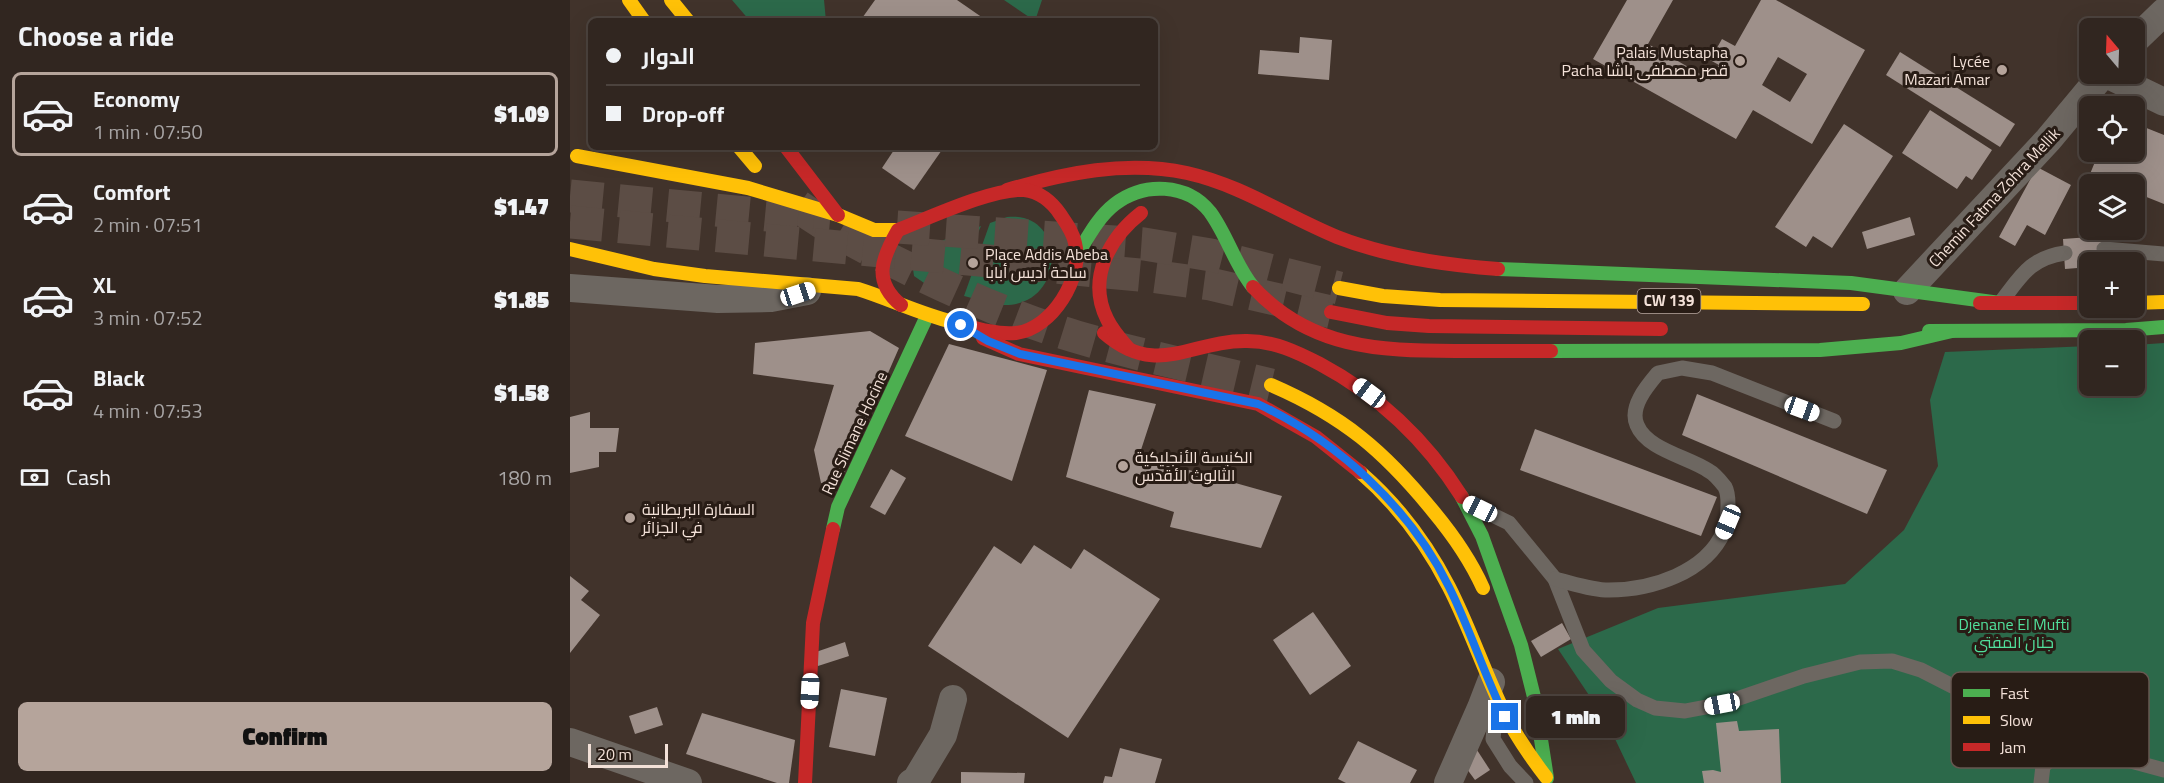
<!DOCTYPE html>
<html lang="en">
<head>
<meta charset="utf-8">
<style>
	body { margin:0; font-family:"Titillium Web",Cairo,sans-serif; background:#3d322d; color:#f1f3f6; height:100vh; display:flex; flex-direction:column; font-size:22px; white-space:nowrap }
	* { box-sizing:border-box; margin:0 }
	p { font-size:20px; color:#a8a5a5 }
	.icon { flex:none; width:33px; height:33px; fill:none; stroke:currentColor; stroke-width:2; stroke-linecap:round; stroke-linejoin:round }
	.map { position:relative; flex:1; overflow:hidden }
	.details { display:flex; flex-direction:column; background:#312620; width:570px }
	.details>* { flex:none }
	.top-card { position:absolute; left:18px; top:18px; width:570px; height:132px; border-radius:9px; box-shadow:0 6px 24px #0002,0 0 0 2px #4c433e; display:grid; align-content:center; height:132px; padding:0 18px; background:#312620 }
	.needle { width:39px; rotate:341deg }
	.fabs { position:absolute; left:1509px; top:18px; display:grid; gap:12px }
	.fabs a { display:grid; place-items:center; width:66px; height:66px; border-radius:9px; background:#312620; box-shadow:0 6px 24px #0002,0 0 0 2px #4c433e; font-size:30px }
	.scale { position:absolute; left:18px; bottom:15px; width:80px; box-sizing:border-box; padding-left:6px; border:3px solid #f3e1d8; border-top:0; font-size:16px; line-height:21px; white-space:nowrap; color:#f3e1d8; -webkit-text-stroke:4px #281c15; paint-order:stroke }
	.end { position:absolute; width:27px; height:27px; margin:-14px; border:8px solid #1a73e8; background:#fff; box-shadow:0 0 0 3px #fff }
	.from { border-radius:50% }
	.bubble { position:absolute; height:42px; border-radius:9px; background:#312620; box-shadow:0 6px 24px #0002,0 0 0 2px #4c433e; font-size:20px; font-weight:800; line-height:42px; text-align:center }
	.car { position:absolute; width:18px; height:36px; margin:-18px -9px; border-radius:8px; box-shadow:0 0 4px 2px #0007; background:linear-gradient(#fff 24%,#345 0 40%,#fff 0 76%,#345 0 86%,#fff 0) }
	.top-card b { display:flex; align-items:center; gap:21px; height:57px; font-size:22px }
	.top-card b+b { border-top:2px solid #4c433e }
	.top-card i { width:15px; height:15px; background:#f1f3f6 }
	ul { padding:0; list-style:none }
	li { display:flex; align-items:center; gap:18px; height:84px; margin:0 12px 9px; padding:0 6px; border:3px solid transparent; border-radius:9px }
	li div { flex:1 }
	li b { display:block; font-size:22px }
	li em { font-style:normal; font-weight:800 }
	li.current { border-color:#b5a49b }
	li>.icon { width:54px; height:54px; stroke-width:1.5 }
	h2 { padding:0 18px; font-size:27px; line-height:72px }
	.pay { display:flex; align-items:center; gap:15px; height:66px; padding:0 18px; font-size:22px }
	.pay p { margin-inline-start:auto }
	.action { display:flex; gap:12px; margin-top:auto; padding:12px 18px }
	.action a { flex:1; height:69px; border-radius:9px; background:#b5a49b; color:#111; font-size:24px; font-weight:800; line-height:69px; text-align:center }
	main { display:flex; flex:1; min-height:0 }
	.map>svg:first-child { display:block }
	.green { fill:#2c694a }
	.building { fill:#9e908a; fill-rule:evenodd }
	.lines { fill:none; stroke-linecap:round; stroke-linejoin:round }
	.primary-tunnel { stroke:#5c4d45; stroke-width:33; stroke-dasharray:33 16; stroke-linecap:butt }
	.highway-tunnel { stroke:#5c4d45; stroke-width:33; stroke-dasharray:33 16; stroke-linecap:butt }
	.lane { stroke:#6d6761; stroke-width:15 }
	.street { stroke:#6d6761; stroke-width:28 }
	.fast { stroke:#4caf50; stroke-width:14 }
	.slow { stroke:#ffc107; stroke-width:14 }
	.jam { stroke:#c62828; stroke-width:14 }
	.route { stroke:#1a73e8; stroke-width:8 }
	.poi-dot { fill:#b5a49b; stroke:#281c15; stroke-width:2 }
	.labels { text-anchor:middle; stroke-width:6; stroke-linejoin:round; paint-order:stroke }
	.shield { fill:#281c15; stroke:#b6a69e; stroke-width:1.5 }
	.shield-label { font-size:15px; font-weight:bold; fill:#f3e1d8 }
	.poi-label { font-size:16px; fill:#f3e1d8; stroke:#281c15; text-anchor:start }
	.street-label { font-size:16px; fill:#f3e1d8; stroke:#281c15 }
	.park-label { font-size:16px; fill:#51e09c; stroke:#281c15 }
	.key { fill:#281c15; stroke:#655750; stroke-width:1.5 }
	.key-label { font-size:16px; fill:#f3e1d8 }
</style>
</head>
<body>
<main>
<section class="details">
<h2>Choose a ride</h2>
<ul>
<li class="current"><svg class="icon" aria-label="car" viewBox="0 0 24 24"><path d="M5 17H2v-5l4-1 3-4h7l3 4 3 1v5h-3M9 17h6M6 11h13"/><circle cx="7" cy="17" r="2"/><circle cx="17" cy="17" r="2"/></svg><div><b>Economy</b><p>1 min · 07:50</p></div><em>$1.09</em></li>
<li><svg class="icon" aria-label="car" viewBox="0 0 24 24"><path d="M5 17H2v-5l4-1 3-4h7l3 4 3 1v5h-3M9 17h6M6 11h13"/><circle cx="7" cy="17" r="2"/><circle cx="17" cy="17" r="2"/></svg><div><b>Comfort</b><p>2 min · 07:51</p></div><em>$1.47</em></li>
<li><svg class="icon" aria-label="car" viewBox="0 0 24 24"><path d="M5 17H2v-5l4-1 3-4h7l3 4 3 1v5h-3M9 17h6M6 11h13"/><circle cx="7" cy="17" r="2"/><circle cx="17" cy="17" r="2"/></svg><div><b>XL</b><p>3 min · 07:52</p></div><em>$1.85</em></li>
<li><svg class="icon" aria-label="car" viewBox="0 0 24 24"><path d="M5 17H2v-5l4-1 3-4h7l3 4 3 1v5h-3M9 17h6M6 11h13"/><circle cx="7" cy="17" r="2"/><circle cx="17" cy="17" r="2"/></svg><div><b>Black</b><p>4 min · 07:53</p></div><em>$1.58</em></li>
</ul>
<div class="pay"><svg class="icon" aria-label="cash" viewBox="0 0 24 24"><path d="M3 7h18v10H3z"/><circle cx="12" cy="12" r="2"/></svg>Cash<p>180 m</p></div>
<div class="action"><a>Confirm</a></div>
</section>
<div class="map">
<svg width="1594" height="783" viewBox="0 0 1594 783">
	<rect width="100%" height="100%" fill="#41332b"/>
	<g class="green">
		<polygon points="162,0 254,0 256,21 180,21"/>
		<polygon points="434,0 472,0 465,21"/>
		<path d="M437,217C497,210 497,305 435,305C421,305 407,299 394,296L420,223Z"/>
		<polygon points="411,226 383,292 357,285 344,276 342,262 347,250"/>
		<polygon points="1594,343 1594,783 1066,783 1037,722 988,649 1088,608 1275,584 1334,530 1368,466 1360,400 1375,352 1519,346 1520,386 1564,386 1565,345"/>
	</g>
	<g class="building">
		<polygon points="305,0 387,0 413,18 410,21 290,21"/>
		<path d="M1057,0H1103L1078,44L1141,80L1149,65L1140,60L1152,39L1165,46L1191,0H1206L1295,50L1242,144L1183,110L1166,139L1023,59ZM1208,57L1237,74L1220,102L1192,85Z"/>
		<polygon points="730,37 762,40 759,80 688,74 690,50 729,53"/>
		<polygon points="1330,52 1445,124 1430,147 1316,75"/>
		<polygon points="1360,110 1422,150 1402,180 1396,176 1387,189 1332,153"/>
		<polygon points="1564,123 1594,135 1594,204 1564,192 1564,184 1546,184 1520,174 1529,152 1564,152"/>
		<polygon points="1274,124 1323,156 1262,248 1243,236 1236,247 1205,227"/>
		<polygon points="326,147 374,147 344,190 312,168"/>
		<polygon points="1467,167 1501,185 1475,235 1457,225 1445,246 1429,237"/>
		<polygon points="1340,217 1345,235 1297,249 1292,232"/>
		<polygon points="1533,236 1534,262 1520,262 1520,267 1495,269 1493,239"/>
		<polygon points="300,331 329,348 269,485 251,483 244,450 264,385 183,374 185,343"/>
		<polygon points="379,344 477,370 442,481 335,436"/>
		<polygon points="519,390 586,404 569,456 712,496 691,548 600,527 604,512 496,477"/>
		<polygon points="1127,394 1317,470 1297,514 1112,435"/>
		<polygon points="20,412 20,428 49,428 46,452 29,452 29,467 0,473 0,417"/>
		<polygon points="965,429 1147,497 1131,536 950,470"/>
		<polygon points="321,469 336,478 315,515 300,507"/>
		<polygon points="464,545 501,569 514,549 590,599 498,738 358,646 424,546 451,564"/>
		<polygon points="0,576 19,591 11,600 30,615 0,653"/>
		<polygon points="743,612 781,666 740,695 703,640"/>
		<polygon points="992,623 1001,639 971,657 961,641"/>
		<polygon points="275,642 279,656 248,666 243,653"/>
		<polygon points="271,689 317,698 305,756 259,747"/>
		<polygon points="87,707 93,725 65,734 59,716"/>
		<polygon points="132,713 225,740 219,783 207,783 116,754"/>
		<polygon points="1167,721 1169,731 1209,729 1211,783 1134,783 1132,771 1143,770 1151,772 1146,723"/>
		<polygon points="788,741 847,770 840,783 776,783 768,779"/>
		<polygon points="550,748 592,759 585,783 533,783 535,776 542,777"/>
		<polygon points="907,750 920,770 905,780 891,761"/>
		<polygon points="391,772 455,773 454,783 391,783"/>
	</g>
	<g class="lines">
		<path class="primary-tunnel" d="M228,206C264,232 296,248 335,267C390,294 448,320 507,337C571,356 636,369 701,385"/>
		<g class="highway-tunnel">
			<polyline points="0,196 260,221"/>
			<polyline points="0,222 580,276 640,284 761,312"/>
			<polyline points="327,227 574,244 641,255 769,288"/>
		</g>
		<g class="lane">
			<polyline points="1534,249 1594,254"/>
			<path d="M1431,302C1451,276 1460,258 1495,253"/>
			<polyline points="904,506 939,523 985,579 1013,650 1041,681 1067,700 1085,708 1115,711 1152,704 1234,676 1290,662 1322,661 1351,670 1445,718 1513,748"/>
			<path d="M985,579C1002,583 1021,590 1039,590C1081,590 1136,573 1154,531C1158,522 1160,496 1155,487C1151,482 1145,474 1139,471C1119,457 1077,450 1067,425C1059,407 1077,386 1088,373L1112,368L1142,373L1264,421"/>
			<polyline points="926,710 923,739 940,766 956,783"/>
			<polyline points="1471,783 1473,766 1492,750 1513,748 1594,770"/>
		</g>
		<g class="street">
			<polyline points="1564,41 1594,12"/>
			<polyline points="1536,74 1594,102"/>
			<polyline points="0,288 148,299 201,298 237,291"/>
			<polyline points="1337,291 1478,140 1533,74"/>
			<polyline points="0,742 118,783"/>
			<polyline points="341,783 346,780 373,735 383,699"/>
			<polyline points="878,783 911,708 921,682"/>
		</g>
		<g class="fast">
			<path d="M507,255C518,237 528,217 545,204C574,182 617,183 640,212C657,235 665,265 683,287"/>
			<polyline points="928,269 1281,283 1430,303"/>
			<polyline points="1359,331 1556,330 1594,327"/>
			<polyline points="981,351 1250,350 1331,343 1382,331"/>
			<polyline points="892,497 912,536 951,645 965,701 977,778"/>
			<polyline points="263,529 268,507 357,316"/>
		</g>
		<g class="slow">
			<polyline points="59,0 74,21"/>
			<polyline points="101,0 118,21"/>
			<polyline points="169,147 185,166"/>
			<polyline points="7,156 178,188 268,215 304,230 328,230"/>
			<path d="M0,249L84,269L135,276L288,289C320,299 350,314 383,322"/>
			<polyline points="769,288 813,296 870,300 1293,304"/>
			<polyline points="1564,303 1594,302"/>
			<path d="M701,385C773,416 814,451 863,511C883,535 900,559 913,588"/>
			<path d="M790,472C827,504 857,544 879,587C899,626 913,668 932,708C944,733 959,755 976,777"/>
		</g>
		<g class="jam">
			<polyline points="216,147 268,215"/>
			<path d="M437,190C495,173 556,160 617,173C671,185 716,216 767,237C818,257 874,265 928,269"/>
			<path d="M683,287C739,348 809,351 885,351C917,351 949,351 981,351"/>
			<polyline points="1410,303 1520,303"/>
			<path d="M331,305C302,281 312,258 328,230C359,218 423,188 454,190C469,191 482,202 490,214C496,223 503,232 505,243C514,277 482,329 446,333C425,335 402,327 383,322"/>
			<polyline points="761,312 817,323 859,326 1091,329"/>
			<path d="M534,333C587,379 621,340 677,341C704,341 727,352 750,364C810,396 856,440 892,497"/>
			<polyline points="413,338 449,354 688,404 746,437 790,472"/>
			<path d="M559,349C551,340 542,330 537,319C517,279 539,238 571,213"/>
			<polyline points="235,783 243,623 263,529"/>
		</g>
	</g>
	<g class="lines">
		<path class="route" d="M391,325L418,341L450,354L688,404C767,441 840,507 879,587C900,629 914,674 935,717"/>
	</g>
	<g class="poi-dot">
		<circle cx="1170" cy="61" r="6"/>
		<circle cx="1432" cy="70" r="6"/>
		<circle cx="403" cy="263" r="6"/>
		<circle cx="553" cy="466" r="6"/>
		<circle cx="60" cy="518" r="6"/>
	</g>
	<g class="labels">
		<rect class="shield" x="1067.5" y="289" width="63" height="24" rx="4.5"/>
		<g class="shield-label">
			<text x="1099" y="306">CW 139</text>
		</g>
		<g class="poi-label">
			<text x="1158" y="58" text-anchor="end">Palais Mustapha<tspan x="1158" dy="18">Pacha قصر مصطفى باشا</tspan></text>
			<text x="1420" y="67" text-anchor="end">Lycée<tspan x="1420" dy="18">Mazari Amar</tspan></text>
			<text x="415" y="260">Place Addis Abeba<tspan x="415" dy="18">ساحة أديس أبابا</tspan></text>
			<text x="565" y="463">الكنيسة الأنجليكية<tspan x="565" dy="18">الثالوث الأقدس</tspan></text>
			<text x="72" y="515">السفارة البريطانية<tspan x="72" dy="18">في الجزائر</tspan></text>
		</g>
		<g class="street-label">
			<text transform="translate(1424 197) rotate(-47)" y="6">Chemin Fatma Zohra Mellik</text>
			<text transform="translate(284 433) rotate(-65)" y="6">Rue Slimane Hocine</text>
		</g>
		<g class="park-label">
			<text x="1444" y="630">Djenane El Mufti<tspan x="1444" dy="18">جنان المفتي</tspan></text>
		</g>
	</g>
	<rect x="1381" y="672" width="198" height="96" rx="9" class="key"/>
	<rect x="1393" y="689" width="27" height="8" fill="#4caf50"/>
	<rect x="1393" y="716" width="27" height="8" fill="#ffc107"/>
	<rect x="1393" y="743" width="27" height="8" fill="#c62828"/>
	<g class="key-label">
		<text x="1430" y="699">Fast</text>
		<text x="1430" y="726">Slow</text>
		<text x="1430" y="753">Jam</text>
	</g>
</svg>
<div class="fabs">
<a><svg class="needle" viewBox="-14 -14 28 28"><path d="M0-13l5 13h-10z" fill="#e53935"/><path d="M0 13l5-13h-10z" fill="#a8a5a5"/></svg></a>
<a><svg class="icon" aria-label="locate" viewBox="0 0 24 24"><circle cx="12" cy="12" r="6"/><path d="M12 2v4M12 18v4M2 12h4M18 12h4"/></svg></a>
<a><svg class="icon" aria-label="layers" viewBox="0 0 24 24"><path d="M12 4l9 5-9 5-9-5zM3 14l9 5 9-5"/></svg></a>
<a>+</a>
<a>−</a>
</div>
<div class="scale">20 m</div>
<i class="end from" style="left:391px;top:325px"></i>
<i class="end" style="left:935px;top:717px"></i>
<div class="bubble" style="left:956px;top:696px;width:99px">1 min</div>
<i class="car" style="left:228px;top:294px;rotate:72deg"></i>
<i class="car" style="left:799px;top:393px;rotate:307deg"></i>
<i class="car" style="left:1232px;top:409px;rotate:110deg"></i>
<i class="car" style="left:910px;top:509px;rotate:296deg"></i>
<i class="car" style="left:1158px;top:522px;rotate:203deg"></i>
<i class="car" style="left:240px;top:691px;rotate:183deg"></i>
<i class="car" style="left:1152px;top:704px;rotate:259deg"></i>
<div class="top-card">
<b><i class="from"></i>الدوار</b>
<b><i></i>Drop-off</b>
</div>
</div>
</main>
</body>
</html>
